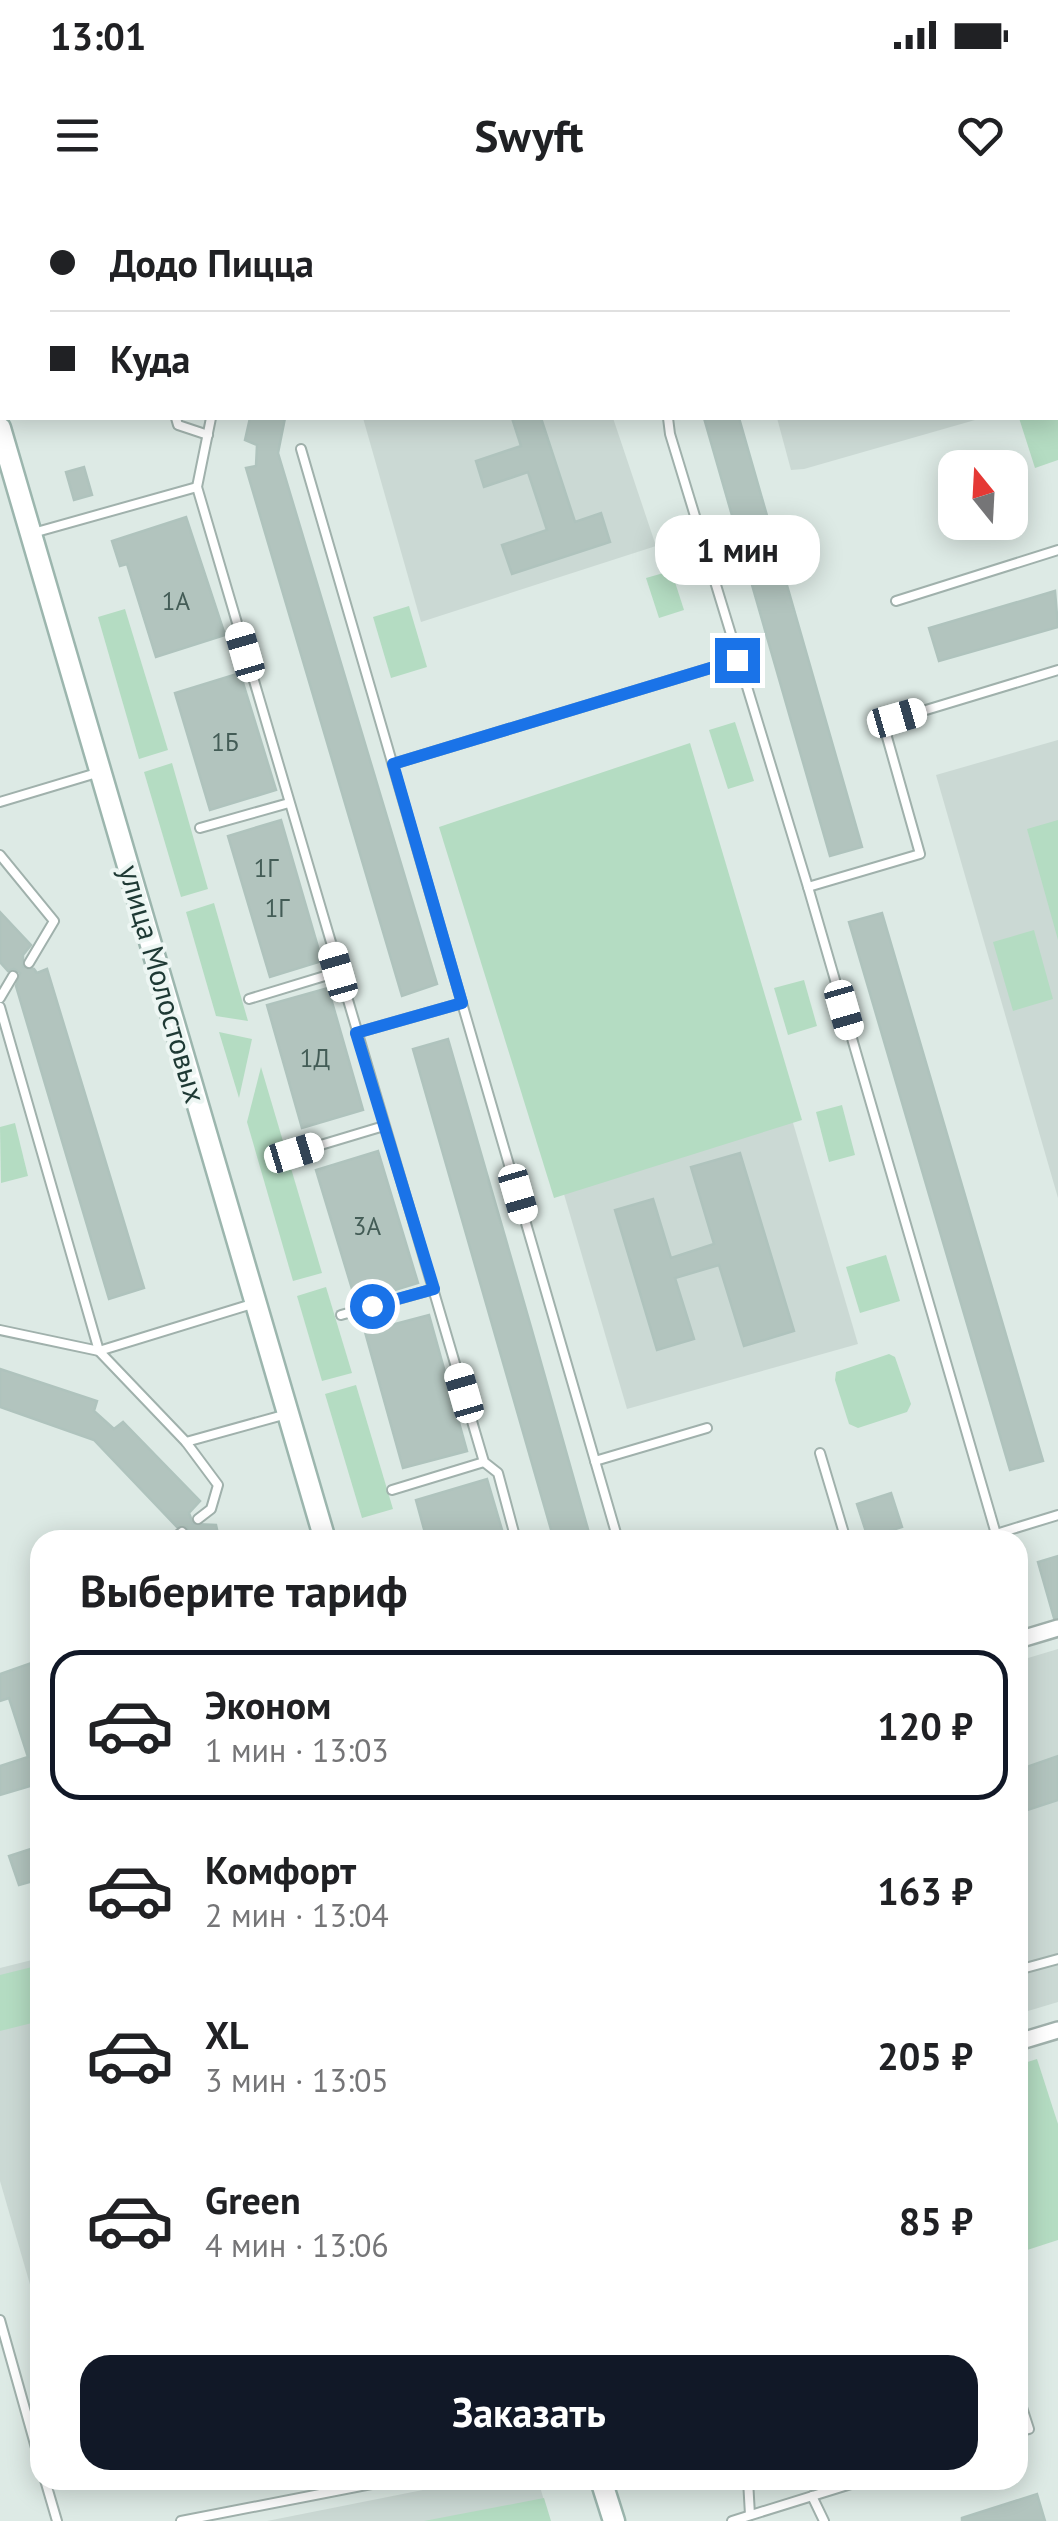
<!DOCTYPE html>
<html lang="ru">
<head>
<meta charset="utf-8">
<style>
	body { margin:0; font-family:"PT Sans",sans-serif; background:#f6f6f6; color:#202124; height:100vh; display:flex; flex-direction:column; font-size:38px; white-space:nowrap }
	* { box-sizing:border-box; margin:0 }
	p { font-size:32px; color:#757577 }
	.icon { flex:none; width:55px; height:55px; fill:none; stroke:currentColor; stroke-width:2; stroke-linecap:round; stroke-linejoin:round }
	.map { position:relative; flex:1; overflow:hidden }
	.sheet { position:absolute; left:30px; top:1330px; width:998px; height:960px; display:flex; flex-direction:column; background:#fff; border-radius:30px; box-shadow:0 5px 25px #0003 }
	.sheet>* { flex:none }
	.top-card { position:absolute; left:0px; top:0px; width:1060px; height:220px; box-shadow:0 5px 25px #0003; display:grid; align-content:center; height:220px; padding:0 50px; background:#fff }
	.needle { width:65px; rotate:342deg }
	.controls { position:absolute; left:938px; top:250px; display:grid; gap:20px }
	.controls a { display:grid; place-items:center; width:90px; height:90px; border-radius:20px; background:#fff; box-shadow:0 5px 25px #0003; font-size:50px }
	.end { position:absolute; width:45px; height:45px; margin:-22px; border:12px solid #1a73e8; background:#fff; box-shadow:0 0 0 5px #fff }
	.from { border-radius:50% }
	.bubble { position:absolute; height:70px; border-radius:30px; background:#fff; box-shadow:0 5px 25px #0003; font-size:32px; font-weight:800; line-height:70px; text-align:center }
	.car { position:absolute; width:30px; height:60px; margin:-30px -15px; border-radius:12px; box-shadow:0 0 8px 2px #0007; background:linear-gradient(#fff 24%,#345 0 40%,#fff 0 76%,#345 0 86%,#fff 0) }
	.top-card b { display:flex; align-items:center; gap:35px; height:95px; font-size:38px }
	.top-card b+b { border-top:2px solid #e0e0e0 }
	.top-card i { width:25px; height:25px; background:#202124 }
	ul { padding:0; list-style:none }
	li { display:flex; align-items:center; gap:30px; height:150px; margin:0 20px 15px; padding:0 30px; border:5px solid transparent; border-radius:30px }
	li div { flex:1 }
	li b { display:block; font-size:38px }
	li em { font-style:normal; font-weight:800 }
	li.selected { border-color:#111827 }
	li>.icon { width:90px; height:90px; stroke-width:1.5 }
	h2 { padding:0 50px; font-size:45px; line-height:120px }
	.primary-button { display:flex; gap:20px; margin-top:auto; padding:20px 50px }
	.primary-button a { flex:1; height:115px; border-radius:30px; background:#111827; color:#fff; font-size:40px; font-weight:800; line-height:115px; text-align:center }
	.status { display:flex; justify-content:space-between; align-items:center; height:70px; padding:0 50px; background:#fff; direction:ltr }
	.status svg { height:28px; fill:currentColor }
	header { display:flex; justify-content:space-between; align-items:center; height:130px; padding:0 50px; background:#fff; font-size:45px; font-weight:800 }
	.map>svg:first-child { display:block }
	.built { fill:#cbd9d4 }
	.green { fill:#b4dcc2 }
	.building { fill:#b2c4be; stroke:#afc3bd; stroke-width:2.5 }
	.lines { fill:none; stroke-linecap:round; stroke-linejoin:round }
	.lane-casing { stroke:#a0b1ac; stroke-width:12 }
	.street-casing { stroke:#a0b1ac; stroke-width:20 }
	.secondary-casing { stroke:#9cb6ae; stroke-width:25 }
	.lane { stroke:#fff; stroke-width:8 }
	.street { stroke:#fff; stroke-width:15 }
	.secondary { stroke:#fff; stroke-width:20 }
	.route { stroke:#1a73e8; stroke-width:12 }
	.labels { text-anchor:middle; stroke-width:8; stroke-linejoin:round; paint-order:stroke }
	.number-label { font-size:25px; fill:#435c56 }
	.street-label { font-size:30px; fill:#1e3934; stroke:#edf6f3 }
</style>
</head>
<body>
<div class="status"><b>13:01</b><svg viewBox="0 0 49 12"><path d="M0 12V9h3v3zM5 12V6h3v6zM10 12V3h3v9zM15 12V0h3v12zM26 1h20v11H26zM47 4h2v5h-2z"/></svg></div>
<header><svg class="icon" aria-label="menu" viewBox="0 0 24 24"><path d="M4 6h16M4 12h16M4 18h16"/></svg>Swyft<svg class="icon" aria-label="heart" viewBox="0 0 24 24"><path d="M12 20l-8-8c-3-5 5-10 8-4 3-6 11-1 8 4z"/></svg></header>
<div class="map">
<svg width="1058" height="2321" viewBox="0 0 1058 2321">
	<rect width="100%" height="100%" fill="#ddeae5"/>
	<g class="built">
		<polygon points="363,218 613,218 656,346 421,422"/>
		<polygon points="777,218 982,218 804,269 791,270"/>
		<polygon points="1058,540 1058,998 936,575"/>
		<polygon points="687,562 858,1144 627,1209 461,643"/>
		<polygon points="1058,1449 1058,1802 1018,1814 1018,1461"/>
		<polygon points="40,1758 40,2111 38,2112 0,1981 0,1768"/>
		<polygon points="473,2280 538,2280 550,2321 267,2321"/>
	</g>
	<g class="green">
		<polygon points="1058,198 1058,260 1035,268 1019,218 1058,218"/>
		<polygon points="667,372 674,379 684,410 659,418 646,378"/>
		<polygon points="409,406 427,467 391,478 373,417"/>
		<polygon points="125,409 168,550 139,559 98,417"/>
		<polygon points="735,522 754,581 728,589 709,530"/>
		<polygon points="690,543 802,920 554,998 439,627"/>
		<polygon points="172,563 208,689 181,697 144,572"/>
		<polygon points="1058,620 1058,740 1027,629"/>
		<polygon points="214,703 248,821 216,816 186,712"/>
		<polygon points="1034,730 1053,799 1013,811 993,742"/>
		<polygon points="804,780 817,826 788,835 774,788"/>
		<polygon points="219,832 252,839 239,898"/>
		<polygon points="261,867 322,1073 293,1081 247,922"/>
		<polygon points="842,905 855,955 829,962 816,912"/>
		<polygon points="15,923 28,976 1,983 0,927"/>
		<polygon points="886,1055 900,1101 860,1113 846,1067"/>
		<polygon points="326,1087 352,1173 322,1181 297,1096"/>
		<polygon points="889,1154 895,1157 911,1204 907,1212 858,1228 849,1224 835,1180 836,1172"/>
		<polygon points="356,1185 393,1309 362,1318 325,1194"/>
		<polygon points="40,1765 40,1821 0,1831 0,1775"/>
		<polygon points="1037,1859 1058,1924 1058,2040 1018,2053 1018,1865"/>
		<polygon points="544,2298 551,2321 424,2321"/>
	</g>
	<g class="building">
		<polygon points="250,218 285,218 278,253 437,784 402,796 246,268 256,266 257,245 245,240"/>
		<polygon points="512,218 541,218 575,322 601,313 610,342 512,374 502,345 547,330 528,272 484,287 476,261 521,246"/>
		<polygon points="704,218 739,218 862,647 830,656"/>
		<polygon points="84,267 92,295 74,300 66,272"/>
		<polygon points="186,317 225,435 156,457 127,364 120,366 112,341"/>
		<polygon points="1055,391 1058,427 939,461 929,428"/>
		<polygon points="240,473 276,590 210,610 175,493"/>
		<polygon points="281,620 322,761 270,777 228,636"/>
		<polygon points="0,712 31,745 23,755 23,767 34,769 37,773 47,769 144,1088 109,1099 16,786 20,773 14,769 8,771 0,762"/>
		<polygon points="882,713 1043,1261 1010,1270 849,722"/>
		<polygon points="328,788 363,910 302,928 267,805"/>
		<polygon points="448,839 531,1127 591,1340 554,1340 413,849"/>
		<polygon points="378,951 418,1083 356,1102 316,970"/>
		<polygon points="740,953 794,1131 744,1146 719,1065 675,1078 694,1139 657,1150 615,1010 653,999 671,1058 714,1044 691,967"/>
		<polygon points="429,1115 467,1251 403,1268 365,1132"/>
		<polygon points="0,1169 97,1201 94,1211 114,1229 123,1222 200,1301 189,1313 193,1324 216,1325 218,1334 228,1340 184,1340 189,1334 187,1327 177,1327 94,1240 0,1207"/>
		<polygon points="487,1279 505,1340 427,1340 416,1300"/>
		<polygon points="891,1293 902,1327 868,1338 857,1304"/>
		<polygon points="1058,1356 1058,1417 1054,1418 1038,1362"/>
		<polygon points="40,1460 40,1583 0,1595 0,1566 28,1557 9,1498 0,1501 0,1474"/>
		<polygon points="1058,1556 1058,1600 1018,1613 1018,1581 1021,1580 1018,1570"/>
		<polygon points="40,1646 40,1679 19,1685 9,1656"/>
		<polygon points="1037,2294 1045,2321 962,2321 962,2318"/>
	</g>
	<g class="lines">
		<g class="lane-casing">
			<g id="lane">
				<polyline points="637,0 638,2"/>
				<polyline points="1021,0 1021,2"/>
				<polyline points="165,2 166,0"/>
				<polyline points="323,2 326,0"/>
				<polyline points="0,49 2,49"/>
				<polyline points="1058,123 1058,125"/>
				<polyline points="176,218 178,225 208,235"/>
				<polyline points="211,218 197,287 484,1262 498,1273 516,1340"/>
				<polyline points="668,218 670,234 808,687 996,1334 1058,1315"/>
				<polyline points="301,249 618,1340"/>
				<polyline points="33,333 197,287"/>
				<polyline points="896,401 1058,350"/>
				<polyline points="393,564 737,460"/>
				<polyline points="0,602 100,572"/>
				<polyline points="200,628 289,603"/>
				<polyline points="0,655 54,721 29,763"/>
				<polyline points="808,687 920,654 883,523 1058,470"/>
				<polyline points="0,798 13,776"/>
				<polyline points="249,799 338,772"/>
				<polyline points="0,807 99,1151 186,1242 218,1285 211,1309 198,1319"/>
				<polyline points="356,833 462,803"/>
				<polyline points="294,953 384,926"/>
				<polyline points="341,1115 434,1089"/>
				<polyline points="0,1130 99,1151 255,1103"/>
				<polyline points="186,1242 287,1214"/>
				<polyline points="820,1253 846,1340"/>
				<polyline points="595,1261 707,1228"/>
				<polyline points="392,1290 484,1262"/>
				<polyline points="172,1340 182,1332"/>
				<polyline points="1018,1770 1058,1759"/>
				<polyline points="0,2120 40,2262"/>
				<polyline points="1018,2195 1029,2229 1018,2232"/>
				<polyline points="45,2280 57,2321"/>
				<polyline points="748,2280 750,2315"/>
				<polyline points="812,2296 824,2321"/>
				<polyline points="181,2321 392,2280"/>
				<polyline points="732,2321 864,2280"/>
			</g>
		</g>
		<g class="street-casing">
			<g id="street">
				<polyline points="1018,1440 1058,1428"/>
				<polyline points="1018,1842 1058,1830"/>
			</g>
		</g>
		<g class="secondary-casing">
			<g id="secondary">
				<polyline points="0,228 325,1340"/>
				<polyline points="601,2280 614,2321"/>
			</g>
		</g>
		<use href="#lane" class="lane"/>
		<use href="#street" class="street"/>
		<use href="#secondary" class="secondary"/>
	</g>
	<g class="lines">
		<polyline class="route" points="372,1106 434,1089 356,833 462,803 393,564 737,460"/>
	</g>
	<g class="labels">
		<g class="number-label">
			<text x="176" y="410">1А</text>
			<text x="225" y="551">1Б</text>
			<text x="266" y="677">1Г</text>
			<text x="277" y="717">1Г</text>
			<text x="315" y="867">1Д</text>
			<text x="367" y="1035">3А</text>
		</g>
		<g class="street-label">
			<text transform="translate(162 784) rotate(74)" y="10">улица Молостовых</text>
		</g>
	</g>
</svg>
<div class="controls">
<a><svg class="needle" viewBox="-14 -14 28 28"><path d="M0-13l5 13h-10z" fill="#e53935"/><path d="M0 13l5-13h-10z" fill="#757577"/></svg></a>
</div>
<i class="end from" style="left:372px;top:1106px"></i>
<i class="end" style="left:737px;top:460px"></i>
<div class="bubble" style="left:655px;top:315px;width:165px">1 мин</div>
<i class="car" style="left:245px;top:452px;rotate:344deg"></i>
<i class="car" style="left:897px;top:518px;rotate:74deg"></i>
<i class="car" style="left:338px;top:772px;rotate:344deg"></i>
<i class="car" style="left:844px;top:810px;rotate:164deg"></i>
<i class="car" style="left:294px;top:953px;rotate:73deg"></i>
<i class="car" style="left:518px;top:994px;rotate:164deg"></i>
<i class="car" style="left:464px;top:1193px;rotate:344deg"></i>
<div class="top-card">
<b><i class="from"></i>Додо Пицца</b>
<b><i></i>Куда</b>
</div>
<section class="sheet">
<h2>Выберите тариф</h2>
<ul>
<li class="selected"><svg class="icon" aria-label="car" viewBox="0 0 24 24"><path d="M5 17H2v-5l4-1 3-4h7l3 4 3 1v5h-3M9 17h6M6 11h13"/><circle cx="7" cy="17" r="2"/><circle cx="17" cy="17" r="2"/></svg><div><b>Эконом</b><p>1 мин · 13:03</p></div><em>120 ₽</em></li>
<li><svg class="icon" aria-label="car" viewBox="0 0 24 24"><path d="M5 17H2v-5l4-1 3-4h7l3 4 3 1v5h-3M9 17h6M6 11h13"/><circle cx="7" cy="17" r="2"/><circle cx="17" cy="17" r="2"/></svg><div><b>Комфорт</b><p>2 мин · 13:04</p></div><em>163 ₽</em></li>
<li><svg class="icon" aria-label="car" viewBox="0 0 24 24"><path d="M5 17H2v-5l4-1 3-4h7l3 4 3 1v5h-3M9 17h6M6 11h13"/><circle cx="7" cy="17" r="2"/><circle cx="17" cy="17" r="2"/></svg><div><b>XL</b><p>3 мин · 13:05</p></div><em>205 ₽</em></li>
<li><svg class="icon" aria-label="car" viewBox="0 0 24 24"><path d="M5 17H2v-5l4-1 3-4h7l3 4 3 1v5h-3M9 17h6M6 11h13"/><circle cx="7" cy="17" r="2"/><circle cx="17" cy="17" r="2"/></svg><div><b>Green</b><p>4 мин · 13:06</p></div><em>85 ₽</em></li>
</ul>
<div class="primary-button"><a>Заказать</a></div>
</section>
</div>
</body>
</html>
